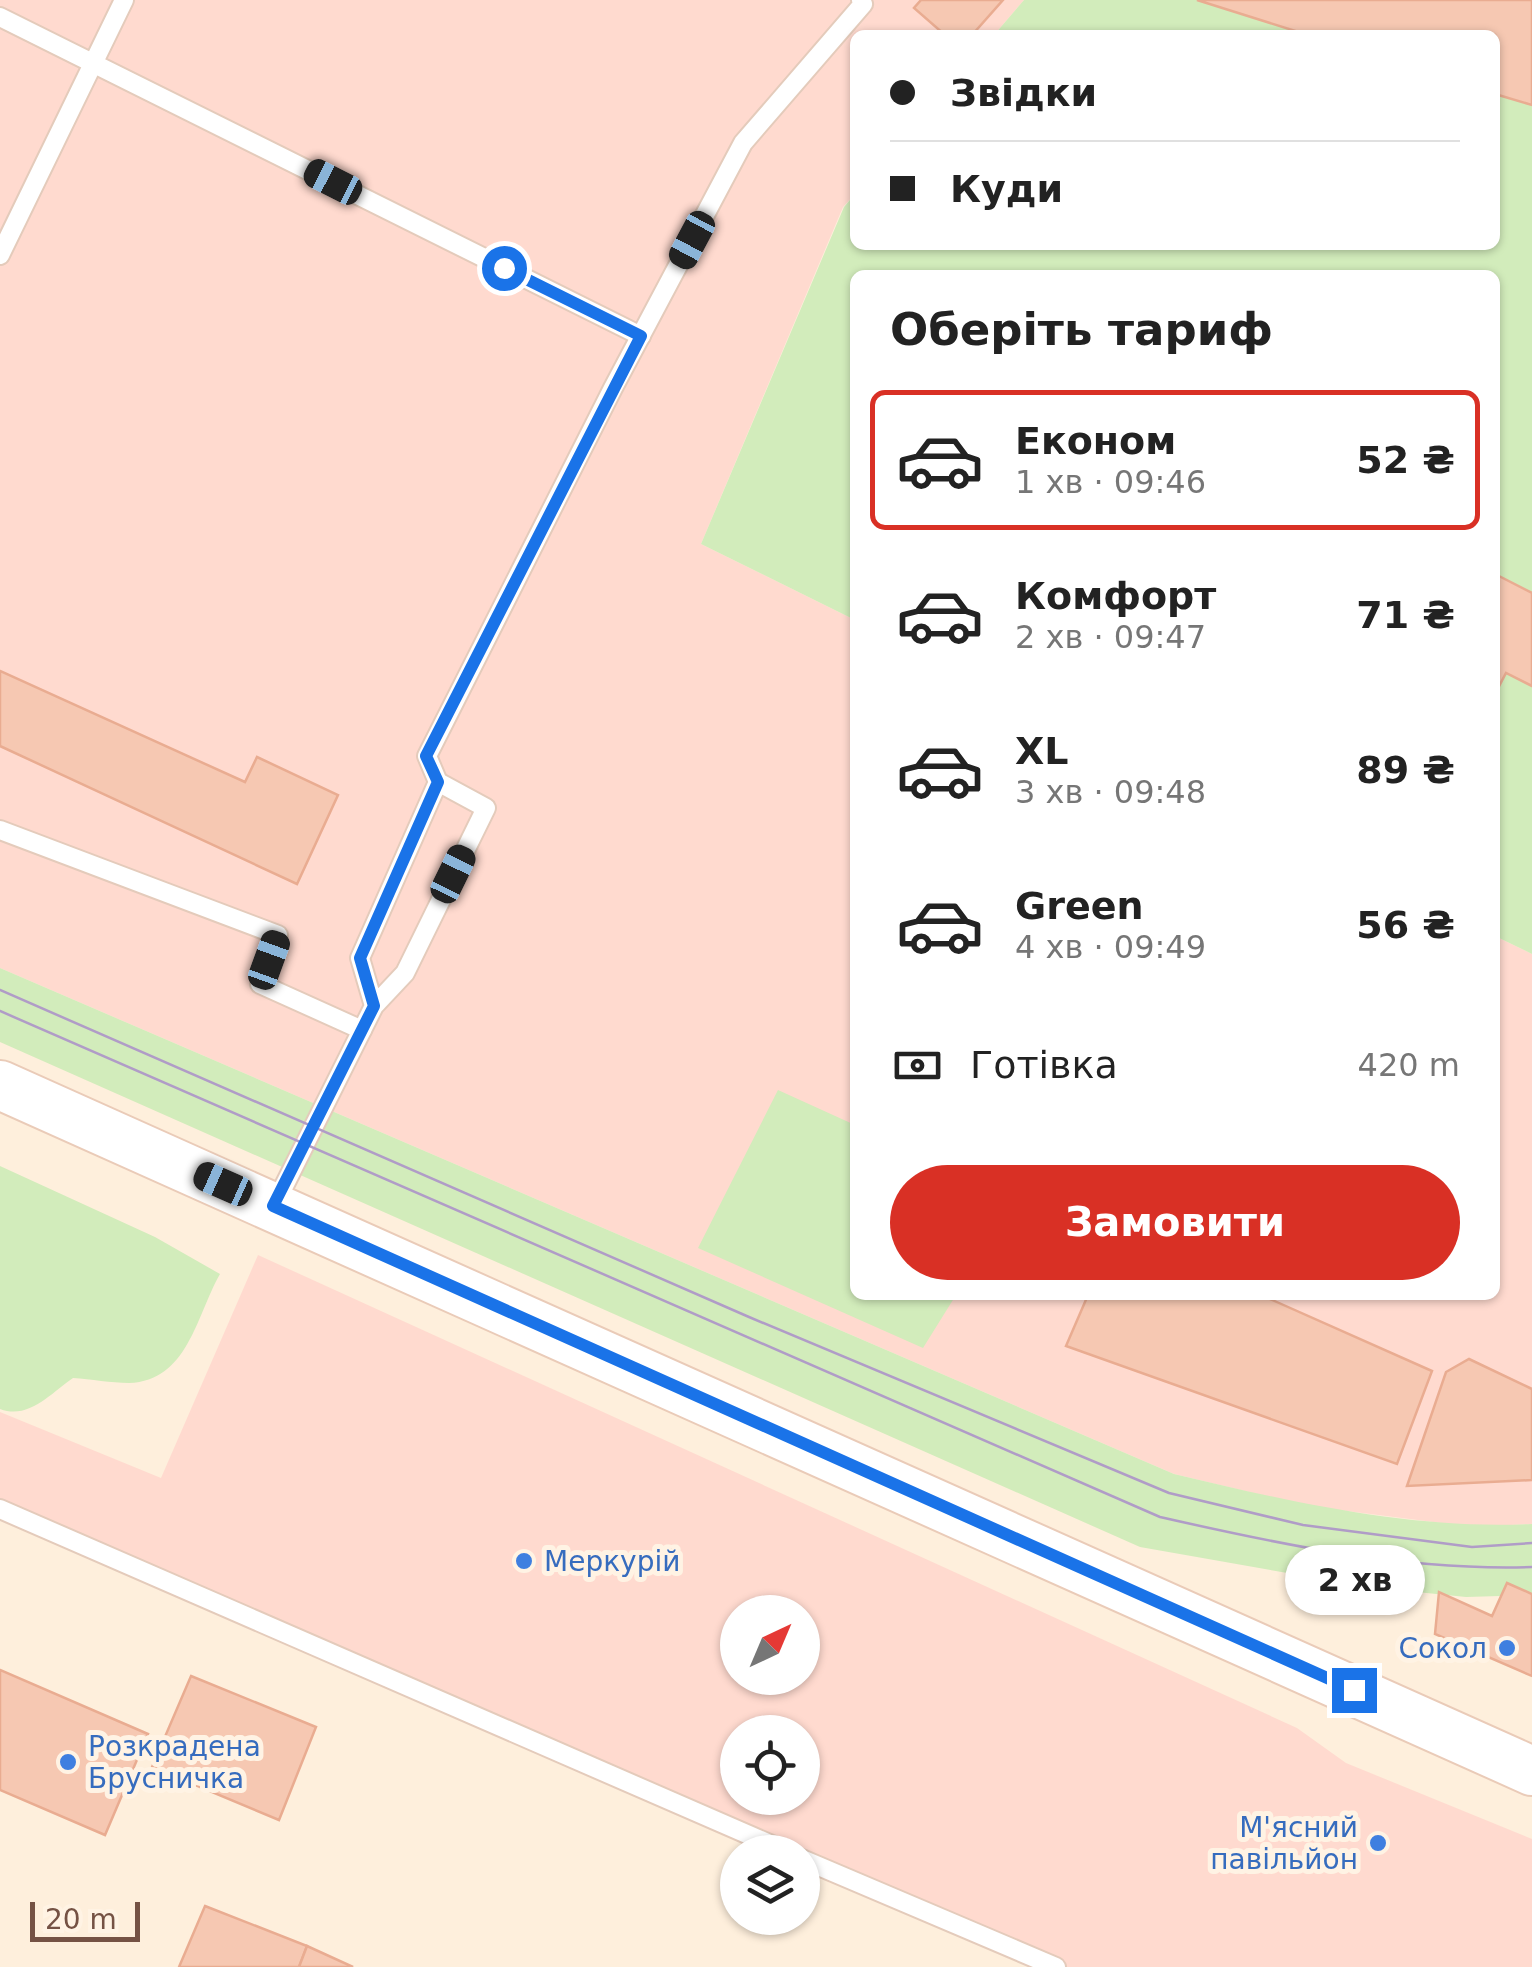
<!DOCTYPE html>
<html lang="uk">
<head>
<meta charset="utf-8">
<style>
	body { margin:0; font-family:"DejaVu Sans",sans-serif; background:#f6f6f6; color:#222; height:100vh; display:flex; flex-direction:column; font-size:38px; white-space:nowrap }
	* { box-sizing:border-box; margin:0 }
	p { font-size:32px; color:#767676 }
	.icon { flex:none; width:55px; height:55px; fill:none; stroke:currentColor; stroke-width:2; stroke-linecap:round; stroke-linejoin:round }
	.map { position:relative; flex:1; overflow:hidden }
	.panel { position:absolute; left:850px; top:270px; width:650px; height:1030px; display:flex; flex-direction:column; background:#fff; border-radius:15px; box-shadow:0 2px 8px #0004 }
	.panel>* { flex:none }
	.guide { position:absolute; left:850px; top:30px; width:650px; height:220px; border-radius:15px; box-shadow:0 2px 8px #0004; display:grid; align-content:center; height:220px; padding:0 40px; background:#fff }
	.needle { width:65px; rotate:44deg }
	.controls { position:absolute; left:720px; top:1595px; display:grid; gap:20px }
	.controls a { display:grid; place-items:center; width:100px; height:100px; border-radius:50%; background:#fff; box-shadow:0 2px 8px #0004; font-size:50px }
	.scale { position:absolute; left:30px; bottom:25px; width:110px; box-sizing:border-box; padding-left:10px; border:5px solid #755244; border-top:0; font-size:28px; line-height:35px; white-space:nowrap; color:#755244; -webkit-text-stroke:8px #fff3e4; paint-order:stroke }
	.end { position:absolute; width:45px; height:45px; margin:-22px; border:12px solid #1a73e8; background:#fff; box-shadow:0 0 0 5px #fff }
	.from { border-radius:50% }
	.bubble { position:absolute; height:70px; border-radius:35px; background:#fff; box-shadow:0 2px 8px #0004; font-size:32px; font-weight:700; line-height:70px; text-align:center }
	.car { position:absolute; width:30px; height:60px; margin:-30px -15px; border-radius:12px; box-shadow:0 0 8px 2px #0007; background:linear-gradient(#222 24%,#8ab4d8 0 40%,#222 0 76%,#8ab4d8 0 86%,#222 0) }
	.guide b { display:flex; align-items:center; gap:35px; height:95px; font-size:38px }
	.guide b+b { border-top:2px solid #e0e0e0 }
	.guide i { width:25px; height:25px; background:#222 }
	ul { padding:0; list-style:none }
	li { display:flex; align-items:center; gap:30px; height:140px; margin:0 20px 15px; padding:0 20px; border:5px solid transparent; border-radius:15px }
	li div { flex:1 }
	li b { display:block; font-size:38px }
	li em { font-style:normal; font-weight:700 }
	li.active { border-color:#d93025 }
	li>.icon { width:90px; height:90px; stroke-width:1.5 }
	h2 { padding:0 40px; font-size:45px; line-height:120px }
	.pay { display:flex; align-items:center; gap:25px; height:110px; padding:0 40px; font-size:38px }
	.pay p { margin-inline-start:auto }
	.button { display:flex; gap:20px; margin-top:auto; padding:20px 40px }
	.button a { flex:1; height:115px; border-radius:60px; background:#d93025; color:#fff; font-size:40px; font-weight:700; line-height:115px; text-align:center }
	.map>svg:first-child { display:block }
	.commercial { fill:#ffdacf; fill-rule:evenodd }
	.green { fill:#d2ecbb }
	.building { fill:#f6c8b2; stroke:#e9ac91; stroke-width:2.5 }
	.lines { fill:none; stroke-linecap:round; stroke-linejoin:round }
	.lane-casing { stroke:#e4cbbb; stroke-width:22 }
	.secondary-casing { stroke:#eacbb8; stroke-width:52 }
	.lane { stroke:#fff; stroke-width:18 }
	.secondary { stroke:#fff; stroke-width:48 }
	.tram { stroke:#b09cc7; stroke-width:2.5 }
	.route { stroke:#1a73e8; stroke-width:12 }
	.shop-dot { fill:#3f7fe0; stroke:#fff3e4; stroke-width:4 }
	.labels { text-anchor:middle; stroke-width:10; stroke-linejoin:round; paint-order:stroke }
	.shop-label { font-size:28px; fill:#366cbe; stroke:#fff3e4; text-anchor:start }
</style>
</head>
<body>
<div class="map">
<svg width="1532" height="1967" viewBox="0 0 1532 1967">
	<rect width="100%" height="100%" fill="#feefdc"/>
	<g class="commercial">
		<polygon points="0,0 1024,0 994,35 855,35 855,194 843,207 701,544 855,620 855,1295 1495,1295 1495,936 1532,954 1532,1524 1473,1527 1307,1506 1174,1474 0,968"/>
		<path d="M258,1255L1297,1728L1346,1763L1532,1839V1967H1056L0,1509V1412L161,1478ZM738,1612H802V1678H738ZM738,1732H802V1798H738Z"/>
	</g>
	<g class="green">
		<polygon points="1024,0 1532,0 1532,954 1495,936 1495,275 855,275 855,620 701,544 844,207 855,194 855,245 1495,245 1495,35 994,35"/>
		<path d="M0,968L1174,1474C1291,1502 1412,1530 1532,1524V1595L1466,1597L1367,1587L1140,1547L0,1042Z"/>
		<polygon points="778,1090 855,1125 855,1295 956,1295 923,1348 698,1248"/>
		<path d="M0,1166L155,1237L220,1274C196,1316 188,1381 129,1383C111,1383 91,1379 73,1378C51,1393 29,1420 0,1409Z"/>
	</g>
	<g class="building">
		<polygon points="921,0 1003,0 972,35 945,35 914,8"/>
		<polygon points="1197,0 1532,0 1532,105 1495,94 1495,35 1308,35"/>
		<polygon points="1495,574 1532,593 1532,686 1506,673 1495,694"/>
		<polygon points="0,671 245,782 257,757 338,795 297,884 0,746"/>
		<polygon points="1088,1295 1261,1295 1432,1371 1397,1464 1066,1346"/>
		<polygon points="1469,1359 1532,1389 1532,1480 1407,1486 1446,1372"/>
		<polygon points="1507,1583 1532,1594 1532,1676 1435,1634 1439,1592 1492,1616"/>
		<polygon points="0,1670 148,1734 105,1835 0,1790"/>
		<polygon points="191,1676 316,1727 279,1820 152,1767"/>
		<polygon points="205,1906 307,1946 299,1967 179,1967"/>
		<polygon points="307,1946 353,1967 299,1967"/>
	</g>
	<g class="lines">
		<g class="lane-casing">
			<g id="lane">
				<polyline points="0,17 641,336"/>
				<polyline points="0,255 124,0"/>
				<polyline points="438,782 427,756 613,388 743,143 863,4 861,0"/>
				<polyline points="0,830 278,935 260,984 362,1030"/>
				<polyline points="274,1206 374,1006 405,973 486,808 438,782 360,958 374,1006"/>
				<polyline points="0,1509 788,1852"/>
				<polyline points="802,1859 1056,1967"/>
			</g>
		</g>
		<g class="secondary-casing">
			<polyline id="secondary" points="0,1085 1532,1771"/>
		</g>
		<use href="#lane" class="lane"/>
		<use href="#secondary" class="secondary"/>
		<g class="tram">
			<polyline points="0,990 749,1317 1169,1493 1303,1525 1472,1547 1532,1543"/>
			<path d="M0,1011L1160,1517C1283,1545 1405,1571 1532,1567"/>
		</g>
	</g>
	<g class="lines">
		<polyline class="route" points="504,268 641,336 426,756 438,782 360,958 374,1006 273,1206 1354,1690"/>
	</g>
	<g class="shop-dot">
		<circle cx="524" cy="1561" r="10"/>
		<circle cx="1507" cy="1648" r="10"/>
		<circle cx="68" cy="1762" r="10"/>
		<circle cx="1378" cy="1843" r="10"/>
	</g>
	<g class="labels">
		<g class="shop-label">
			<text x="544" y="1571">Меркурій</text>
			<text x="1487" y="1658" text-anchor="end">Сокол</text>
			<text x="88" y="1756">Розкрадена<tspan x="88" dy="32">Брусничка</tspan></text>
			<text x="1358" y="1837" text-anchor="end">М'ясний<tspan x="1358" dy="32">павільйон</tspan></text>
		</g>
	</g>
</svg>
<div class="controls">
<a><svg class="needle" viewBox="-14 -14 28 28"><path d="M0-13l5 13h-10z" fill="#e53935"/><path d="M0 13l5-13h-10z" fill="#767676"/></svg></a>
<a><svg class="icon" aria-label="locate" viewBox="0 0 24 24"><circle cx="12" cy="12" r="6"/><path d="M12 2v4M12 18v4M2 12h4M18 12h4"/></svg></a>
<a><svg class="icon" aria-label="layers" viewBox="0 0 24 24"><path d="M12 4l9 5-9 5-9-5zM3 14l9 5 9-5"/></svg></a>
</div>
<div class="scale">20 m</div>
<i class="end from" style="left:504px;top:268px"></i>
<i class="end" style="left:1354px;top:1690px"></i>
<div class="bubble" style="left:1285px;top:1545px;width:140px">2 хв</div>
<i class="car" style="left:333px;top:182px;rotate:297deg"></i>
<i class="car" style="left:692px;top:240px;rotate:208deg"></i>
<i class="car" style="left:453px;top:874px;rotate:26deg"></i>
<i class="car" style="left:269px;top:960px;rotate:20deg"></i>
<i class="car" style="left:223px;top:1184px;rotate:294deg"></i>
<div class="guide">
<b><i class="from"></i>Звідки</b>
<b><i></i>Куди</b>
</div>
<section class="panel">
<h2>Оберіть тариф</h2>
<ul>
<li class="active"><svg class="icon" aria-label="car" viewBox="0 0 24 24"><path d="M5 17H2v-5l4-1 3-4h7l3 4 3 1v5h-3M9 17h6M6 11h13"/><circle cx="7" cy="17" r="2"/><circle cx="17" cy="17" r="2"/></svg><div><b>Економ</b><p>1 хв · 09:46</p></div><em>52 ₴</em></li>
<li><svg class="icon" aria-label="car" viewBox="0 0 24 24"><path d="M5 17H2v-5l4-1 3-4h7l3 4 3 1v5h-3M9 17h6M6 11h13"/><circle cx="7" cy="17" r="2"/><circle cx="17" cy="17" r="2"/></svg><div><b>Комфорт</b><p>2 хв · 09:47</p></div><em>71 ₴</em></li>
<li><svg class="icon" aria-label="car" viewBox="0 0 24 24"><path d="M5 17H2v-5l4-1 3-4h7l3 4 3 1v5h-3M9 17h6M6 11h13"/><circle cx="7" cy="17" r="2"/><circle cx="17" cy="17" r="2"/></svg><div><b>XL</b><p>3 хв · 09:48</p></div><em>89 ₴</em></li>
<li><svg class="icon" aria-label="car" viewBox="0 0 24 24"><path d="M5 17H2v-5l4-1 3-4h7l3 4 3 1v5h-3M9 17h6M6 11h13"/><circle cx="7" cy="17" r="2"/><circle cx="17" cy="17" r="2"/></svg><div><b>Green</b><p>4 хв · 09:49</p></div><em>56 ₴</em></li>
</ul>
<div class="pay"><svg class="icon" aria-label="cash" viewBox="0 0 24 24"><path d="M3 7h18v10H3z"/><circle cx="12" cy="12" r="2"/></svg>Готівка<p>420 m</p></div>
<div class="button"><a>Замовити</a></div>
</section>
</div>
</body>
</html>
